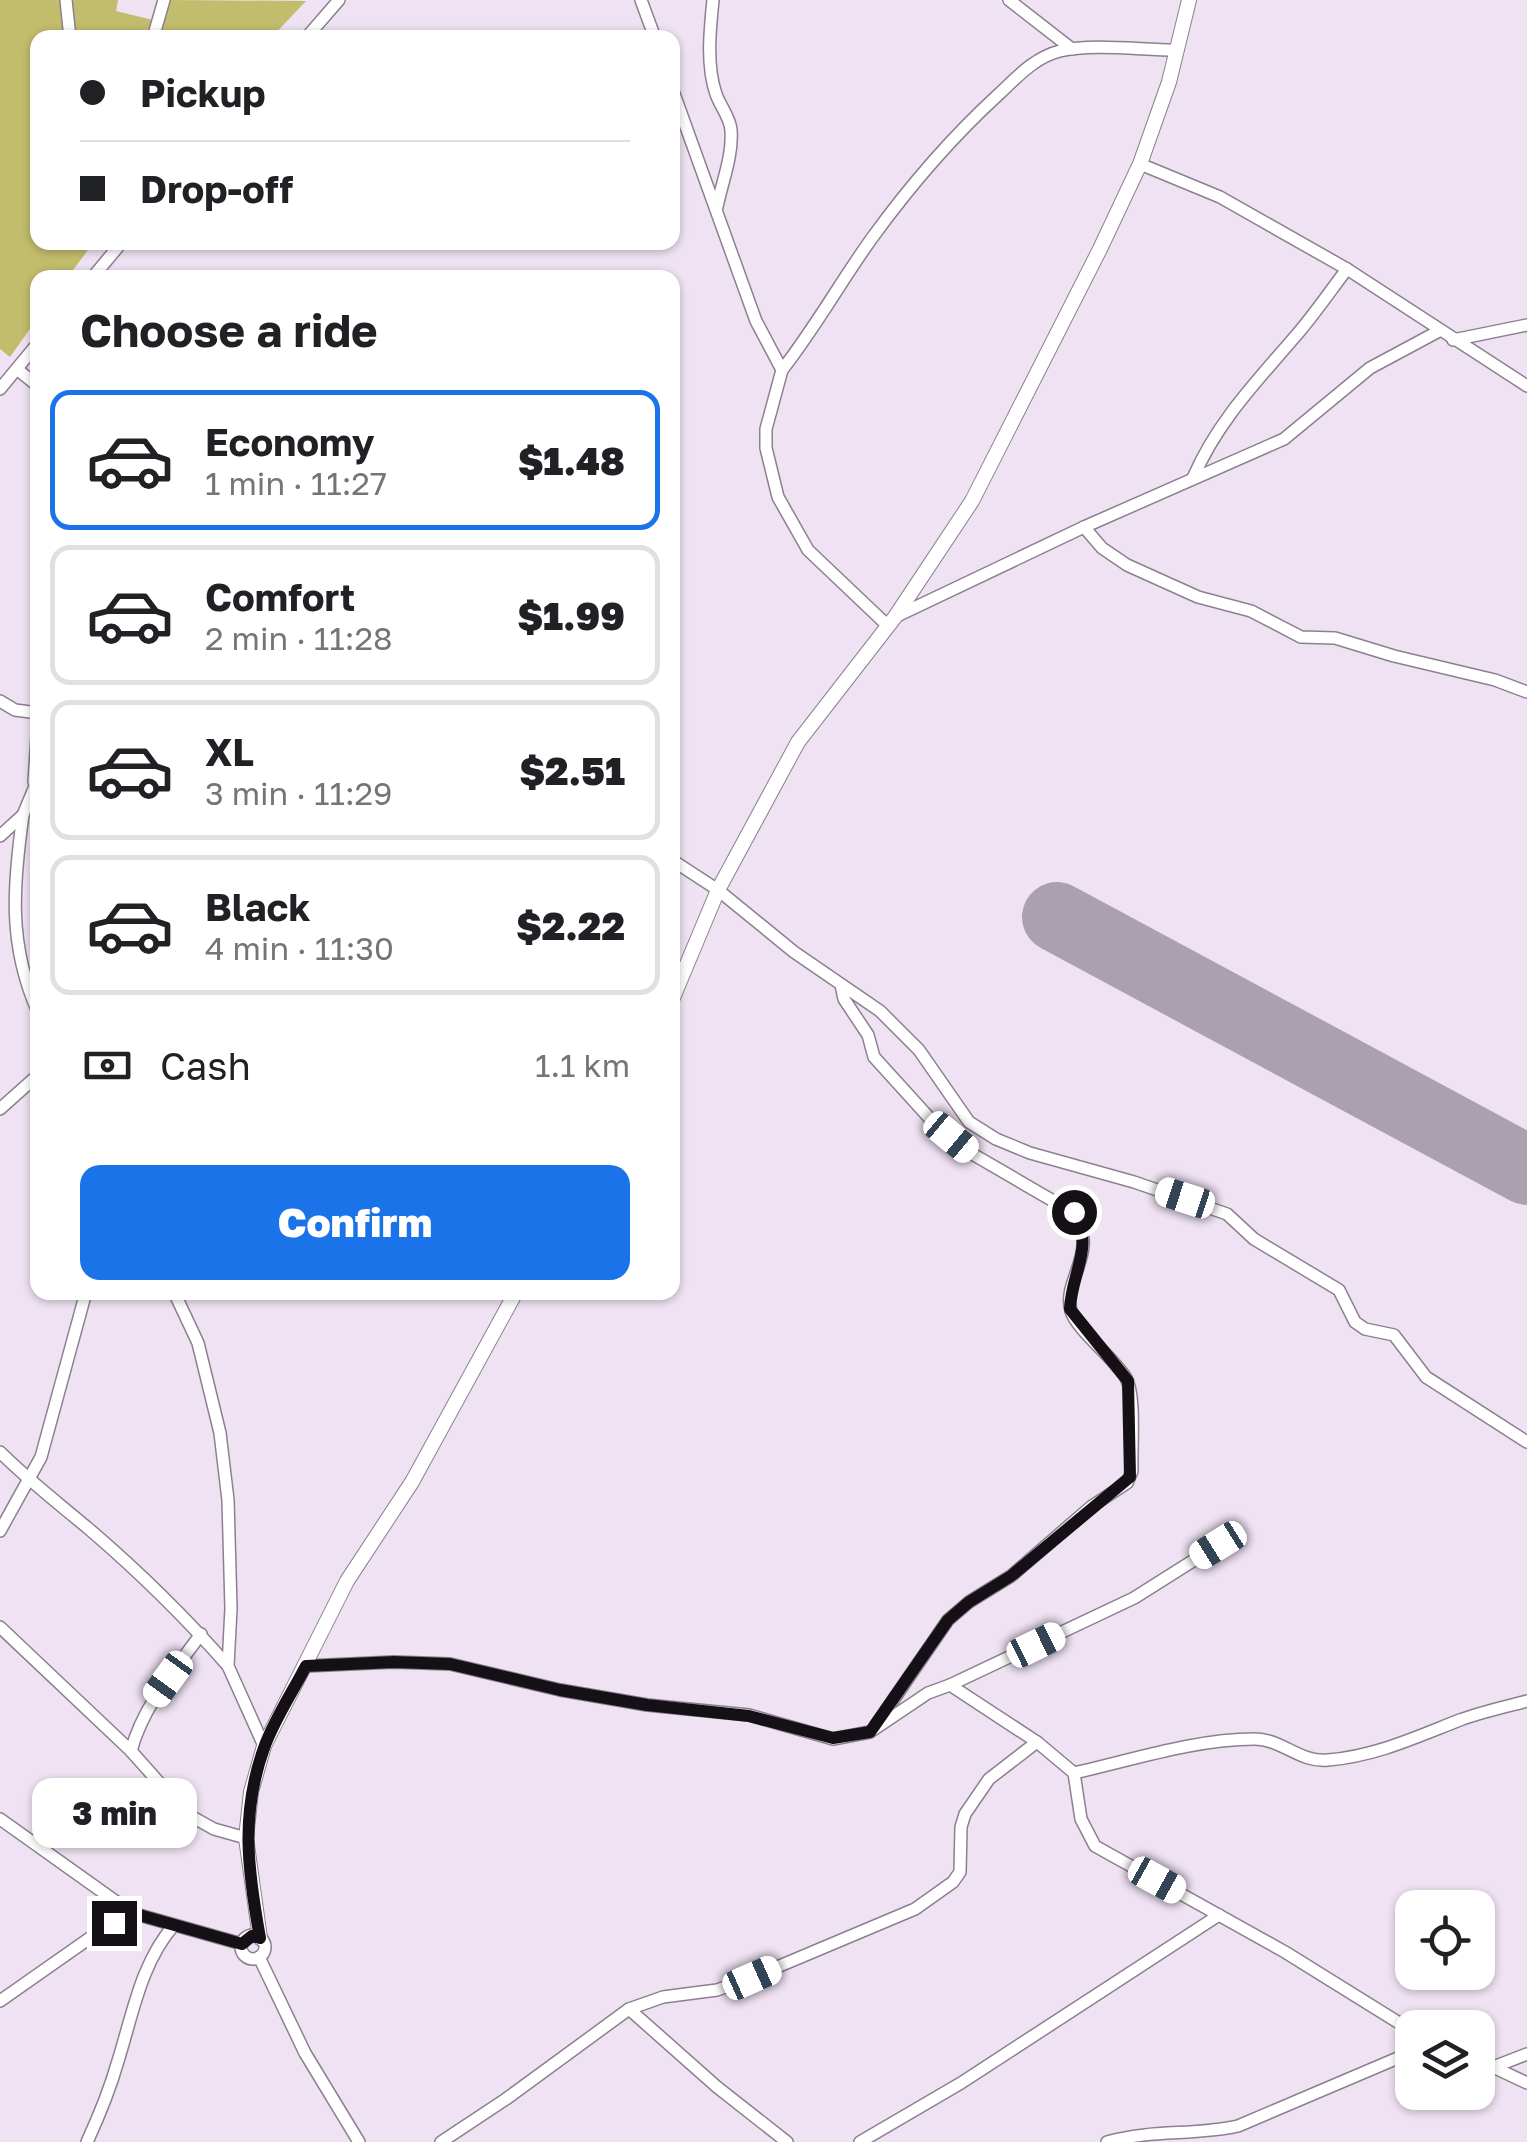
<!DOCTYPE html>
<html lang="en">
<head>
<meta charset="utf-8">
<style>
	body { margin:0; font-family:"Golos Text",sans-serif; background:#f6f6f6; color:#202124; height:100vh; display:flex; flex-direction:column; font-size:38px; white-space:nowrap }
	* { box-sizing:border-box; margin:0 }
	p { font-size:32px; color:#757577 }
	.icon { flex:none; width:55px; height:55px; fill:none; stroke:currentColor; stroke-width:2; stroke-linecap:round; stroke-linejoin:round }
	.map { position:relative; flex:1; overflow:hidden }
	.side { position:absolute; left:30px; top:270px; width:650px; height:1030px; display:flex; flex-direction:column; background:#fff; border-radius:20px; box-shadow:0 2px 8px #0004 }
	.side>* { flex:none }
	.top-card { position:absolute; left:30px; top:30px; width:650px; height:220px; border-radius:20px; box-shadow:0 2px 8px #0004; display:grid; align-content:center; height:220px; padding:0 50px; background:#fff }
	.buttons { position:absolute; left:1395px; top:1890px; display:grid; gap:20px }
	.buttons a { display:grid; place-items:center; width:100px; height:100px; border-radius:20px; background:#fff; box-shadow:0 2px 8px #0004; font-size:50px }
	.end { position:absolute; width:45px; height:45px; margin:-22px; border:12px solid #141015; background:#fff; box-shadow:0 0 0 5px #fff }
	.from { border-radius:50% }
	.bubble { position:absolute; height:70px; border-radius:20px; background:#fff; box-shadow:0 2px 8px #0004; font-size:32px; font-weight:800; line-height:70px; text-align:center }
	.car { position:absolute; width:30px; height:60px; margin:-30px -15px; border-radius:12px; box-shadow:0 0 8px 2px #0007; background:linear-gradient(#fff 24%,#345 0 40%,#fff 0 76%,#345 0 86%,#fff 0) }
	.top-card b { display:flex; align-items:center; gap:35px; height:95px; font-size:38px }
	.top-card b+b { border-top:2px solid #e0e0e0 }
	.top-card i { width:25px; height:25px; background:#202124 }
	ul { padding:0; list-style:none }
	li { display:flex; align-items:center; gap:30px; height:140px; margin:0 20px 15px; padding:0 30px; border:5px solid #e0e0e0; border-radius:20px }
	li div { flex:1 }
	li b { display:block; font-size:38px }
	li em { font-style:normal; font-weight:800 }
	li.active { border-color:#1a73e8 }
	li>.icon { width:90px; height:90px; stroke-width:1.5 }
	h2 { padding:0 50px; font-size:45px; line-height:120px }
	.pay { display:flex; align-items:center; gap:25px; height:110px; padding:0 50px; font-size:38px }
	.pay p { margin-inline-start:auto }
	.cta { display:flex; gap:20px; margin-top:auto; padding:20px 50px }
	.cta a { flex:1; height:115px; border-radius:20px; background:#1a73e8; color:#fff; font-size:40px; font-weight:800; line-height:115px; text-align:center }
	.map>svg:first-child { display:block }
	.green { fill:#c2bd6c }
	.lines { fill:none; stroke-linecap:round; stroke-linejoin:round }
	.runway { stroke:#aba0ae; stroke-width:70 }
	.minor-casing { stroke:#8c808f; stroke-width:14 }
	.tertiary-casing { stroke:#8c808f; stroke-width:16 }
	.minor { stroke:#fff; stroke-width:11 }
	.tertiary { stroke:#fff; stroke-width:14 }
	.route { stroke:#141015; stroke-width:12 }
</style>
</head>
<body>
<div class="map">
<svg width="1527" height="2142" viewBox="0 0 1527 2142">
	<rect width="100%" height="100%" fill="#efe2f3"/>
	<polygon class="green" points="0,0 118,0 116,11 161,22 169,0 306,1 272,37 38,38 38,242 93,243 68,277 38,278 37,319 10,357 0,349"/>
	<g class="lines">
		<polyline class="runway" points="1057,917 1527,1170"/>
		<g class="minor-casing">
			<g id="minor">
				<polyline points="66,0 70,38"/>
				<polyline points="641,0 655,38"/>
				<path d="M713,0C710,30 706,65 716,94C720,106 730,117 731,130C733,156 722,182 717,207"/>
				<polyline points="1009,0 1072,49"/>
				<polyline points="153,38 164,0"/>
				<polyline points="306,38 339,0"/>
				<path d="M672,88L756,321L782,370C815,328 841,281 872,238C909,187 952,137 999,94C1017,77 1035,57 1060,51C1093,43 1141,50 1175,50"/>
				<polyline points="1140,164 1220,197 1347,269 1527,386"/>
				<polyline points="92,278 122,242"/>
				<polyline points="1453,340 1527,325"/>
				<polyline points="18,370 38,386"/>
				<polyline points="782,370 766,429 766,448 778,497 808,550 888,626"/>
				<polyline points="0,389 38,343"/>
				<path d="M1193,478C1218,420 1259,379 1299,332C1316,312 1331,290 1347,269"/>
				<polyline points="1084,527 1102,548 1127,565 1198,597 1251,611 1301,637 1335,638 1394,656 1495,680 1527,692"/>
				<polyline points="897,616 1084,527 1284,439 1370,368 1439,331"/>
				<polyline points="0,701 15,710 38,713"/>
				<polyline points="34,782 38,721"/>
				<path d="M23,815C13,886 8,945 38,1012"/>
				<polyline points="0,836 23,815 38,779"/>
				<polyline points="672,860 718,890 794,952 880,1011 919,1050 969,1122 996,1139 1030,1153 1134,1182 1227,1214 1254,1239 1339,1290 1355,1322 1365,1329 1394,1335 1426,1377 1527,1442"/>
				<path d="M841,985L844,999L868,1035L874,1057L933,1122L969,1152L1074,1213C1100,1253 1062,1279 1071,1311C1076,1329 1114,1358 1126,1378C1136,1396 1131,1448 1132,1471L1127,1483L1092,1506L1011,1576L969,1602L948,1620L876,1725"/>
				<polyline points="0,1109 38,1075"/>
				<polyline points="174,1292 198,1343 220,1433 228,1500 231,1608 228,1666 264,1746"/>
				<path d="M0,1452C28,1480 58,1503 89,1529C138,1571 186,1618 228,1666"/>
				<polyline points="0,1531 41,1457 86,1292"/>
				<polyline points="0,1627 131,1751 187,1814 214,1829 246,1838"/>
				<polyline points="306,1666 394,1662 450,1664 560,1690 647,1705 749,1715 833,1739 870,1732 928,1693 950,1685 1037,1742 1074,1773 1081,1819 1095,1846 1285,1952 1412,2031"/>
				<polyline points="950,1685 1134,1598 1218,1545"/>
				<path d="M131,1751C143,1706 174,1671 201,1634"/>
				<path d="M1074,1773C1132,1760 1195,1739 1255,1739C1282,1739 1300,1763 1328,1760C1376,1756 1416,1737 1460,1720C1481,1712 1505,1707 1527,1701"/>
				<polyline points="0,1819 132,1913 242,1944"/>
				<circle cx="253" cy="1947" r="12"/>
				<polyline points="259,1957 305,2053 359,2142"/>
				<polyline points="0,2001 97,1933 132,1913"/>
				<polyline points="629,2009 717,2087 787,2142"/>
				<polyline points="1478,2060 1527,2083"/>
				<polyline points="1496,2066 1527,2054"/>
				<path d="M87,2142C99,2116 110,2089 118,2061C133,2013 141,1963 174,1925"/>
				<polyline points="441,2142 506,2099 629,2009 663,1997 717,1990 751,1978 915,1909 953,1882 960,1872 961,1827 965,1814 989,1779 1037,1742"/>
				<polyline points="860,2142 961,2083 1219,1915"/>
				<path d="M1107,2142C1153,2129 1193,2136 1238,2126L1412,2052"/>
			</g>
		</g>
		<g class="tertiary-casing">
			<g id="tertiary">
				<polyline points="672,1000 718,890 798,742 895,617 972,501 1100,249 1140,164 1169,82 1189,0"/>
				<polyline points="260,1938 246,1838 251,1792 264,1746 347,1581 412,1482 516,1292"/>
			</g>
		</g>
		<use href="#minor" class="minor"/>
		<use href="#tertiary" class="tertiary"/>
	</g>
	<g class="lines">
		<path class="route" d="M114,1923L132,1913L242,1944L252,1936L260,1938C248,1871 240,1815 264,1748C274,1720 292,1693 306,1666L394,1662L450,1664L560,1690L647,1705L749,1716L833,1738L870,1732L948,1620L969,1602L1011,1576L1130,1477L1128,1381L1070,1309C1071,1274 1095,1246 1074,1212"/>
	</g>
</svg>
<div class="buttons">
<a><svg class="icon" aria-label="locate" viewBox="0 0 24 24"><circle cx="12" cy="12" r="6"/><path d="M12 2v4M12 18v4M2 12h4M18 12h4"/></svg></a>
<a><svg class="icon" aria-label="layers" viewBox="0 0 24 24"><path d="M12 4l9 5-9 5-9-5zM3 14l9 5 9-5"/></svg></a>
</div>
<i class="end from" style="left:1074px;top:1212px"></i>
<i class="end" style="left:114px;top:1923px"></i>
<div class="bubble" style="left:32px;top:1778px;width:165px">3 min</div>
<i class="car" style="left:951px;top:1137px;rotate:130deg"></i>
<i class="car" style="left:1185px;top:1198px;rotate:288deg"></i>
<i class="car" style="left:1218px;top:1545px;rotate:238deg"></i>
<i class="car" style="left:1036px;top:1645px;rotate:64deg"></i>
<i class="car" style="left:168px;top:1679px;rotate:216deg"></i>
<i class="car" style="left:1157px;top:1880px;rotate:119deg"></i>
<i class="car" style="left:752px;top:1978px;rotate:66deg"></i>
<div class="top-card">
<b><i class="from"></i>Pickup</b>
<b><i></i>Drop-off</b>
</div>
<section class="side">
<h2>Choose a ride</h2>
<ul>
<li class="active"><svg class="icon" aria-label="car" viewBox="0 0 24 24"><path d="M5 17H2v-5l4-1 3-4h7l3 4 3 1v5h-3M9 17h6M6 11h13"/><circle cx="7" cy="17" r="2"/><circle cx="17" cy="17" r="2"/></svg><div><b>Economy</b><p>1 min · 11:27</p></div><em>$1.48</em></li>
<li><svg class="icon" aria-label="car" viewBox="0 0 24 24"><path d="M5 17H2v-5l4-1 3-4h7l3 4 3 1v5h-3M9 17h6M6 11h13"/><circle cx="7" cy="17" r="2"/><circle cx="17" cy="17" r="2"/></svg><div><b>Comfort</b><p>2 min · 11:28</p></div><em>$1.99</em></li>
<li><svg class="icon" aria-label="car" viewBox="0 0 24 24"><path d="M5 17H2v-5l4-1 3-4h7l3 4 3 1v5h-3M9 17h6M6 11h13"/><circle cx="7" cy="17" r="2"/><circle cx="17" cy="17" r="2"/></svg><div><b>XL</b><p>3 min · 11:29</p></div><em>$2.51</em></li>
<li><svg class="icon" aria-label="car" viewBox="0 0 24 24"><path d="M5 17H2v-5l4-1 3-4h7l3 4 3 1v5h-3M9 17h6M6 11h13"/><circle cx="7" cy="17" r="2"/><circle cx="17" cy="17" r="2"/></svg><div><b>Black</b><p>4 min · 11:30</p></div><em>$2.22</em></li>
</ul>
<div class="pay"><svg class="icon" aria-label="cash" viewBox="0 0 24 24"><path d="M3 7h18v10H3z"/><circle cx="12" cy="12" r="2"/></svg>Cash<p>1.1 km</p></div>
<div class="cta"><a>Confirm</a></div>
</section>
</div>
</body>
</html>
